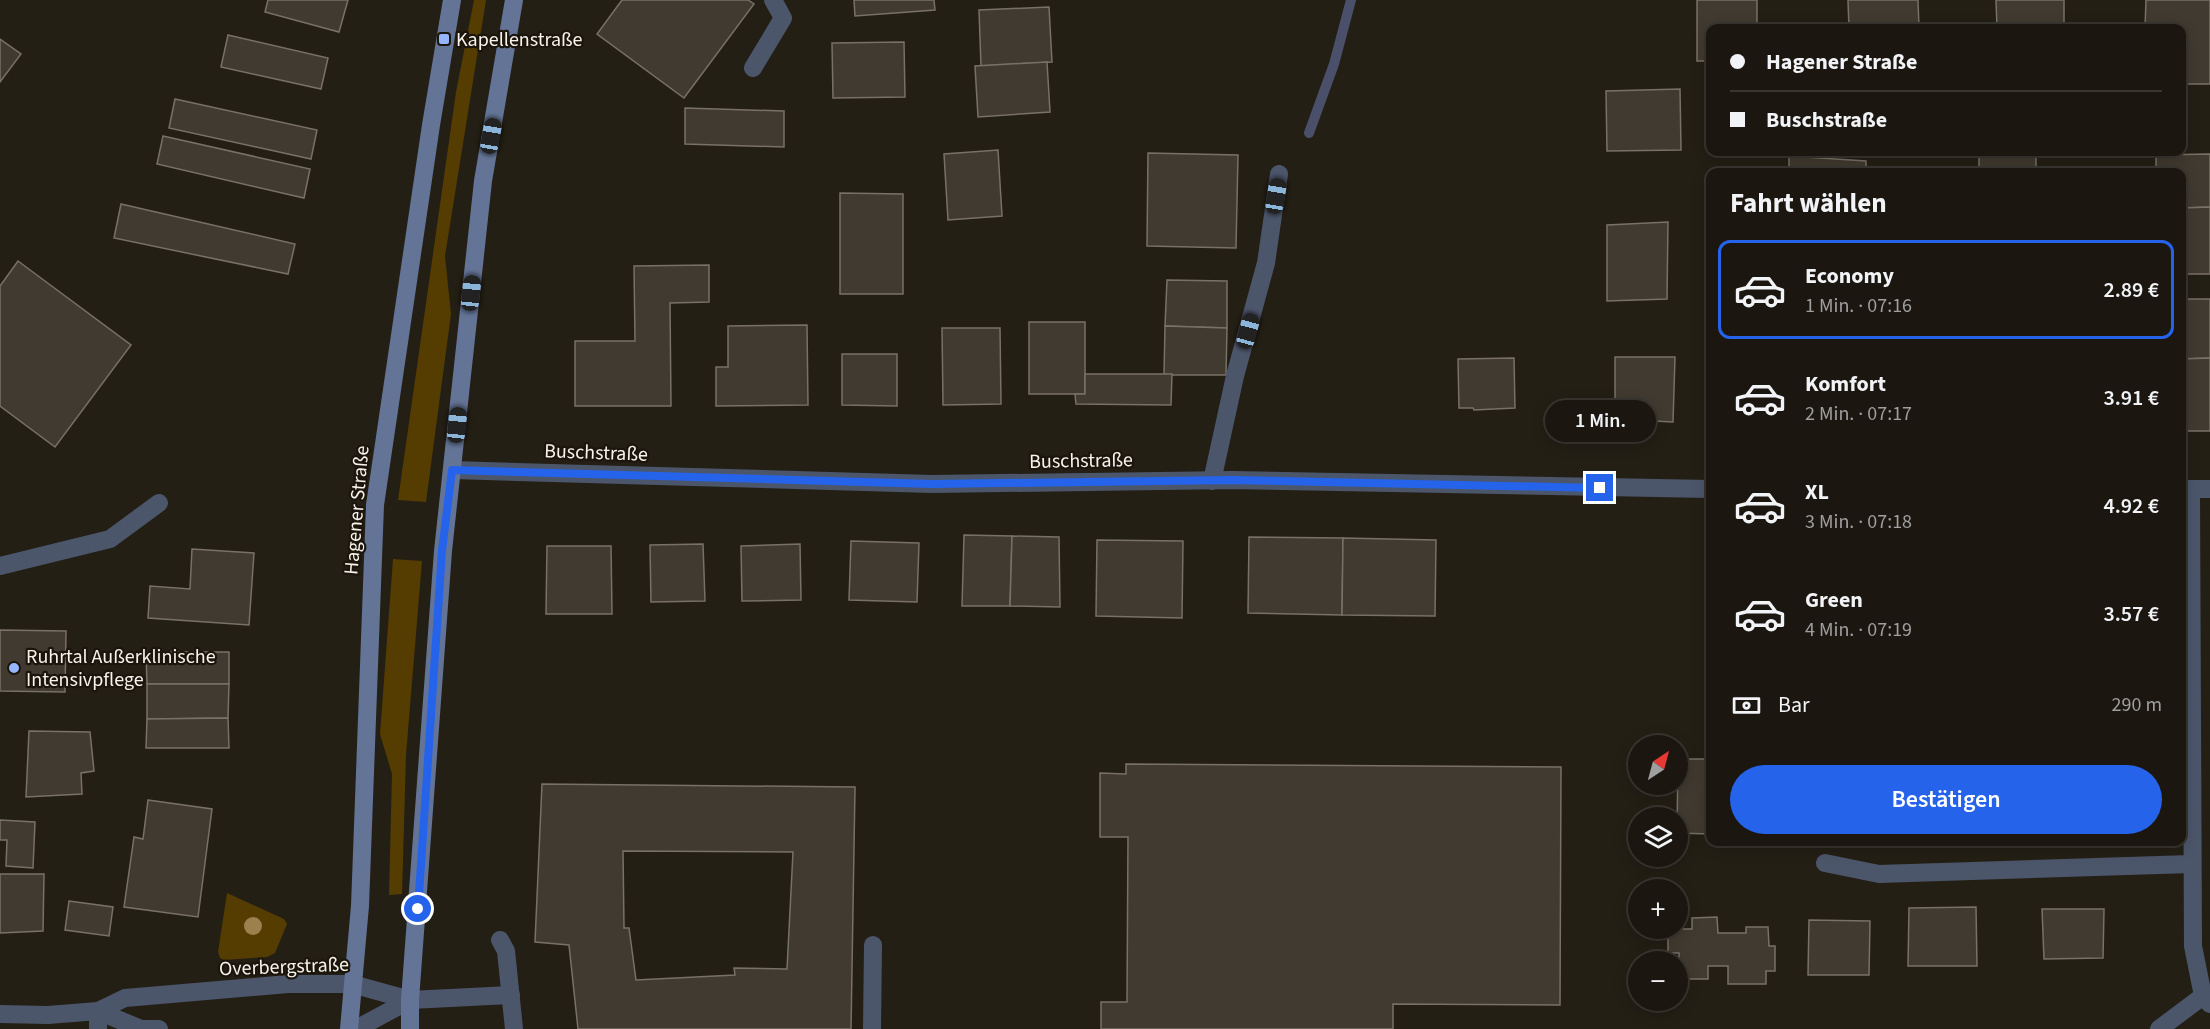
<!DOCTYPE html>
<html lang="de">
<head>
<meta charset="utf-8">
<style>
	body { margin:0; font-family:"Source Sans 3",sans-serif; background:#28241e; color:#f1f3f6; height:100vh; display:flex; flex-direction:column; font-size:22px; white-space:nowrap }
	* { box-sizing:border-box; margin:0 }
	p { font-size:20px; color:#a09f9f }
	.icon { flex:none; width:33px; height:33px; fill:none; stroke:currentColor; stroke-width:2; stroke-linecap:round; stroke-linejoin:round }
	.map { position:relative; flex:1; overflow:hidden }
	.details { position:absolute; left:1706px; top:168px; width:480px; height:678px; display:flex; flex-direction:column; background:#1b1710; border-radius:12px; box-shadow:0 3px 15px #0003,0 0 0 2px #393630 }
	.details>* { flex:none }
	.guide { position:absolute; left:1706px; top:24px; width:480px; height:132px; border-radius:12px; box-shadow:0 3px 15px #0003,0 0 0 2px #393630; display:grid; align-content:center; height:132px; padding:0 24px; background:#1b1710 }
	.needle { width:39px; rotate:36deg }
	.tools { position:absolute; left:1628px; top:735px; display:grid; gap:12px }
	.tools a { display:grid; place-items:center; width:60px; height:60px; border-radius:50%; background:#1b1710; box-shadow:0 3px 15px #0003,0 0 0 2px #393630; font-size:30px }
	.end { position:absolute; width:27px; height:27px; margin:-14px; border:8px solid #2563eb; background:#fff; box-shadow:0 0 0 3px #fff }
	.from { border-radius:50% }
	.bubble { position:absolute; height:42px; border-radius:21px; background:#1b1710; box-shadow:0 3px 15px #0003,0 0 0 2px #393630; font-size:20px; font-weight:600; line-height:42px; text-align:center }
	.car { position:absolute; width:18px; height:36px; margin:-18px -9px; border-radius:8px; box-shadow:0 0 4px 2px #0007; background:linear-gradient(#222 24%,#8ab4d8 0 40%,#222 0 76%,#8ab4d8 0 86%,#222 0) }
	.guide b { display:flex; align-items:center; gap:21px; height:57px; font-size:22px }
	.guide b+b { border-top:2px solid #393630 }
	.guide i { width:15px; height:15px; background:#f1f3f6 }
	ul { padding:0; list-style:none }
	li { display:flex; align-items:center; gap:18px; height:99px; margin:0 12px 9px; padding:0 12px; border:3px solid transparent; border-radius:12px }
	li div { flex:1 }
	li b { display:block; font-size:22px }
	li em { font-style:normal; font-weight:600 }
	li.current { border-color:#2563eb }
	li>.icon { width:54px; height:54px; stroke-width:1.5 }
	h2 { padding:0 24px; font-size:27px; line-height:72px }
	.pay { display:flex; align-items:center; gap:15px; height:66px; padding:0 24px; font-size:22px }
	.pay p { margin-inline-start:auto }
	.button { display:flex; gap:12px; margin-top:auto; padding:12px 24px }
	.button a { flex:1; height:69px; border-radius:36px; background:#2563eb; color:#fff; font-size:24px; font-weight:600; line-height:69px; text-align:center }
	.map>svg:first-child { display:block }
	.green { fill:#553c01 }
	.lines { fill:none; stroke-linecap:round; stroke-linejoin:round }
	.stream { stroke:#4a506a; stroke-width:10 }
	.building { fill:#403a30; stroke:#787166; stroke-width:1.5; fill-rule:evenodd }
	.lane { stroke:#4c566b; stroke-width:18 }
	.street { stroke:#4c566b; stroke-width:18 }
	.secondary { stroke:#647496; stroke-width:18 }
	.tree { fill:#9c814f }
	.route { stroke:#2563eb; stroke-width:8 }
	.poi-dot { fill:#95b6fd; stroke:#1b150c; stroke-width:2 }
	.labels { text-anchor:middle; stroke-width:4.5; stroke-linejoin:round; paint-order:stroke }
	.poi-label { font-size:20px; fill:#f6f2ec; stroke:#1b150c; text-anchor:start }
	.street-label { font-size:20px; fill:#f6f2ec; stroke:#1b150c }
</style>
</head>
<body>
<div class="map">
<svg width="2210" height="1029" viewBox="0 0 2210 1029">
	<rect width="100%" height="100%" fill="#241f15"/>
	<g class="green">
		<polygon points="474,0 486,0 445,256 451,314 426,502 398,500 456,92"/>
		<polygon points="393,559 422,561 406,755 402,894 389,895 392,774 380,734"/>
		<polygon points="227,893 284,919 287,924 275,953 267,957 224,960 220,958 218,952"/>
	</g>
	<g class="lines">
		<polyline class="stream" points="1309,133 1334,64 1351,0"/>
	</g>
	<g class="building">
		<polygon points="268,0 348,0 339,32 265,12"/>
		<polygon points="622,0 748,0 754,4 684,98 597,34"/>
		<polygon points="854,0 934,0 935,10 855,16"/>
		<polygon points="1697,0 1757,0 1757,28 1710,28 1710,61 1697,61"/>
		<polygon points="1848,0 1918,0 1919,28 1849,28"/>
		<polygon points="1996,0 2064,0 2064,28 1997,28"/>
		<polygon points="2146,0 2210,0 2210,84 2181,84 2181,28 2145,28"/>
		<polygon points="1049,7 1052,62 981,66 979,10"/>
		<polygon points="228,35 328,58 321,89 221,67"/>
		<polygon points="0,39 21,54 0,82"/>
		<polygon points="904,42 905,97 833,98 832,43"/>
		<polygon points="1047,62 1050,112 978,117 975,66"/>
		<polygon points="1680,89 1681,150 1607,151 1606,91"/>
		<polygon points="175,99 317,130 311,159 169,128"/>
		<polygon points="685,108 784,111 784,147 685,144"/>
		<polygon points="163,136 310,169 304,198 157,164"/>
		<polygon points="998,150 1002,216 948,220 944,154"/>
		<rect x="1979" y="152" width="57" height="20"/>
		<polygon points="1148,153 1238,155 1236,248 1147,246"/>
		<polygon points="2210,154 2210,207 2181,208 2181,172 2156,172 2156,155"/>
		<polygon points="1789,156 1866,161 1866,172 1789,172"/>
		<polygon points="840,193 903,194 903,294 840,294"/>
		<polygon points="121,204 295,244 288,274 114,238"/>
		<polygon points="2210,207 2210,274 2181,274 2181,208"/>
		<polygon points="1668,222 1667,299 1607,301 1607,225"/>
		<polygon points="18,261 131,345 55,447 0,406 0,286"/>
		<polygon points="709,265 709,302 670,303 671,406 575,406 575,341 635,341 634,266"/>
		<polygon points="1167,280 1227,281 1227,328 1165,326"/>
		<polygon points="2181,299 2210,299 2210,358 2181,359"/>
		<rect x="1029" y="322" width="56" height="72"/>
		<polygon points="807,325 808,405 716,406 716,367 728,367 728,326"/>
		<polygon points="1165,326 1227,328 1226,375 1164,375"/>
		<polygon points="942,328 1000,328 1001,404 943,405"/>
		<polygon points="842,354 897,354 897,406 842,405"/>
		<polygon points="1615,357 1675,357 1673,422 1615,419"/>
		<polygon points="1514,358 1515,408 1474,410 1473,408 1459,408 1458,359"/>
		<polygon points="2210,358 2210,431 2181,431 2181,359"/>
		<polygon points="1085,374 1172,374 1171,405 1076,404 1075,394 1085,394"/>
		<polygon points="964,535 1012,536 1010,606 962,606"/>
		<polygon points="1012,536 1059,537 1060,607 1010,606"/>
		<polygon points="1249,537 1343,538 1342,615 1248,613"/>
		<polygon points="1343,538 1436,540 1435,616 1342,615"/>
		<polygon points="1097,540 1183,541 1182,618 1096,616"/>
		<polygon points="851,541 919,543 917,602 849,600"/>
		<polygon points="703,544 705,601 651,602 650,545"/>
		<polygon points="800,544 801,600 742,601 741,546"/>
		<polygon points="547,546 611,546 612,614 546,614"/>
		<polygon points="192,549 254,553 249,625 148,618 150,586 190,589"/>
		<polygon points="0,630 66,631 65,692 0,691"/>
		<polygon points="146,652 229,652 229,684 147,684"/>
		<polygon points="147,684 229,684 228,718 147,719"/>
		<polygon points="228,718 229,748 146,748 147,719"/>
		<polygon points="29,731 90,732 94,771 81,773 82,794 26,797"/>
		<polygon points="1678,759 1710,759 1710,834 1677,833"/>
		<polygon points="1126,764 1561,767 1560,1005 1393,1004 1393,1029 1101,1029 1101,1002 1127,1002 1128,837 1100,837 1100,773 1126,774"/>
		<path d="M542,784L855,787L851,1029H578L569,945L535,942ZM623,851L793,852L787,969L734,968L735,975L636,980L629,928H624Z"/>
		<polygon points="148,800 212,809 198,917 124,907 134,837 143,839"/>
		<polygon points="0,820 35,822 33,868 6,866 7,840 0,840"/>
		<polygon points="0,874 44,874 43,931 0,933"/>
		<polygon points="69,901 113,907 109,936 65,930"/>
		<polygon points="1976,907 1977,966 1908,966 1909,908"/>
		<polygon points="2042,909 2104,909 2103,958 2044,959"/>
		<polygon points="1717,917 1718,933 1746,933 1746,927 1768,927 1769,946 1775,946 1775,971 1766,971 1766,984 1728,984 1728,966 1708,966 1708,979 1679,979 1679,953 1668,953 1668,929 1692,929 1692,918"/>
		<polygon points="1809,920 1870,921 1869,975 1808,975"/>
	</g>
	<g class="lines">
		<g class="lane">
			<polyline points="753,68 783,18 773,0"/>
			<polyline points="1212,481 1235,376 1266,263 1279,174"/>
			<polyline points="1825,863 1879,874 2191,864"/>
			<polyline points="500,940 506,951 514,1029"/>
			<polyline points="410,1000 511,995"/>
			<polyline points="98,1029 98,1011"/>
			<polyline points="872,1029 873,945"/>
			<polyline points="2159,1029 2203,996"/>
		</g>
		<g class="street">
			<polyline points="452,470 932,484 1232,480 1710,489"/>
			<polyline points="2181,489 2210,489"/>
			<polyline points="2191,489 2193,946 2203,996 2210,1004"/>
			<polyline points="0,566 110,539 159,503"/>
			<polyline points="98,1011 141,1029 159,1029"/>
			<polyline points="0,1014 48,1015 98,1011 125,998 288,984 352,984 410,1000"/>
			<polyline points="356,1029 410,1000"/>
		</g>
		<g class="secondary">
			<polyline points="349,1029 360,906 375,505 431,125 452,0"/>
			<polyline points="410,1029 410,1000 443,551 483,181 514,0"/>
		</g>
	</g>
	<circle class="tree" cx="253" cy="926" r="9"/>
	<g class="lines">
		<polyline class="route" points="418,909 442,551 452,470 932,484 1232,480 1600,488"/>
	</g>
	<g class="poi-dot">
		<rect x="438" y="33" width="12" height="12" rx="3"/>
		<circle cx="14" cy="668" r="6"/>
	</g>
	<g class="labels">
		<g class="poi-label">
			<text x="456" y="46">Kapellenstraße</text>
			<text x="26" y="663">Ruhrtal Außerklinische<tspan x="26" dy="23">Intensivpflege</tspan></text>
		</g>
		<g class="street-label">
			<text transform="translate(596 452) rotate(2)" y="7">Buschstraße</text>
			<text transform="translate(1081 460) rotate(-1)" y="7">Buschstraße</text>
			<text transform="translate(356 510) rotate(-85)" y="7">Hagener Straße</text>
			<text transform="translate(284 966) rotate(-2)" y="7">Overbergstraße</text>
		</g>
	</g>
</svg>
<div class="tools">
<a><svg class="needle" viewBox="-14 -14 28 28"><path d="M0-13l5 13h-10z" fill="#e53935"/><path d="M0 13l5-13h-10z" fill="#a09f9f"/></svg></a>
<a><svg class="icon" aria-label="layers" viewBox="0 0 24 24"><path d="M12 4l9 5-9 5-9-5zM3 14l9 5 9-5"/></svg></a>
<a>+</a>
<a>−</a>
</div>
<i class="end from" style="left:418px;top:909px"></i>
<i class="end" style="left:1600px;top:488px"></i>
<div class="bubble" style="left:1545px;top:400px;width:111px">1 Min.</div>
<i class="car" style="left:491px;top:136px;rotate:10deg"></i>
<i class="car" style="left:1276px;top:196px;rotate:9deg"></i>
<i class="car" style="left:471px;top:293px;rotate:6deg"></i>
<i class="car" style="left:1248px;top:331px;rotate:15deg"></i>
<i class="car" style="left:457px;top:425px;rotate:6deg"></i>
<div class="guide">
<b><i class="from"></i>Hagener Straße</b>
<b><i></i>Buschstraße</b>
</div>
<section class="details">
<h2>Fahrt wählen</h2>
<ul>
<li class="current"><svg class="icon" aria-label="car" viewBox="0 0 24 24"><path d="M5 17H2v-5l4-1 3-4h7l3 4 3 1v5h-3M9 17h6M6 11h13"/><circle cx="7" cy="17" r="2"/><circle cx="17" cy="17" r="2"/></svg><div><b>Economy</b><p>1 Min. · 07:16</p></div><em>2.89 €</em></li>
<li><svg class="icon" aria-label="car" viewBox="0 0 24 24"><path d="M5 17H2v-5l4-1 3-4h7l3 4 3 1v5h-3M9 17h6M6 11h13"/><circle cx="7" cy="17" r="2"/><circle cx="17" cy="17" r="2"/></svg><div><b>Komfort</b><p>2 Min. · 07:17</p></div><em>3.91 €</em></li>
<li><svg class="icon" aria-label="car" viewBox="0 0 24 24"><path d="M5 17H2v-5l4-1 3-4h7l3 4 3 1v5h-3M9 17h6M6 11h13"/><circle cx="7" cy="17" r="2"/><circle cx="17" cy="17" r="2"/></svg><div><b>XL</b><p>3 Min. · 07:18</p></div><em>4.92 €</em></li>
<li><svg class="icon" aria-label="car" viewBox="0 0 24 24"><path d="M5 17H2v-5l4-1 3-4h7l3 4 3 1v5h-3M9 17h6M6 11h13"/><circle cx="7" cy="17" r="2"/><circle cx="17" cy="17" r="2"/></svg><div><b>Green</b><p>4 Min. · 07:19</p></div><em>3.57 €</em></li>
</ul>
<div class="pay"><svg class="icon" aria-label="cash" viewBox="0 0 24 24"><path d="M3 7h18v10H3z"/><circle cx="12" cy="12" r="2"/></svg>Bar<p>290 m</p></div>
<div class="button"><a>Bestätigen</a></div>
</section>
</div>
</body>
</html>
